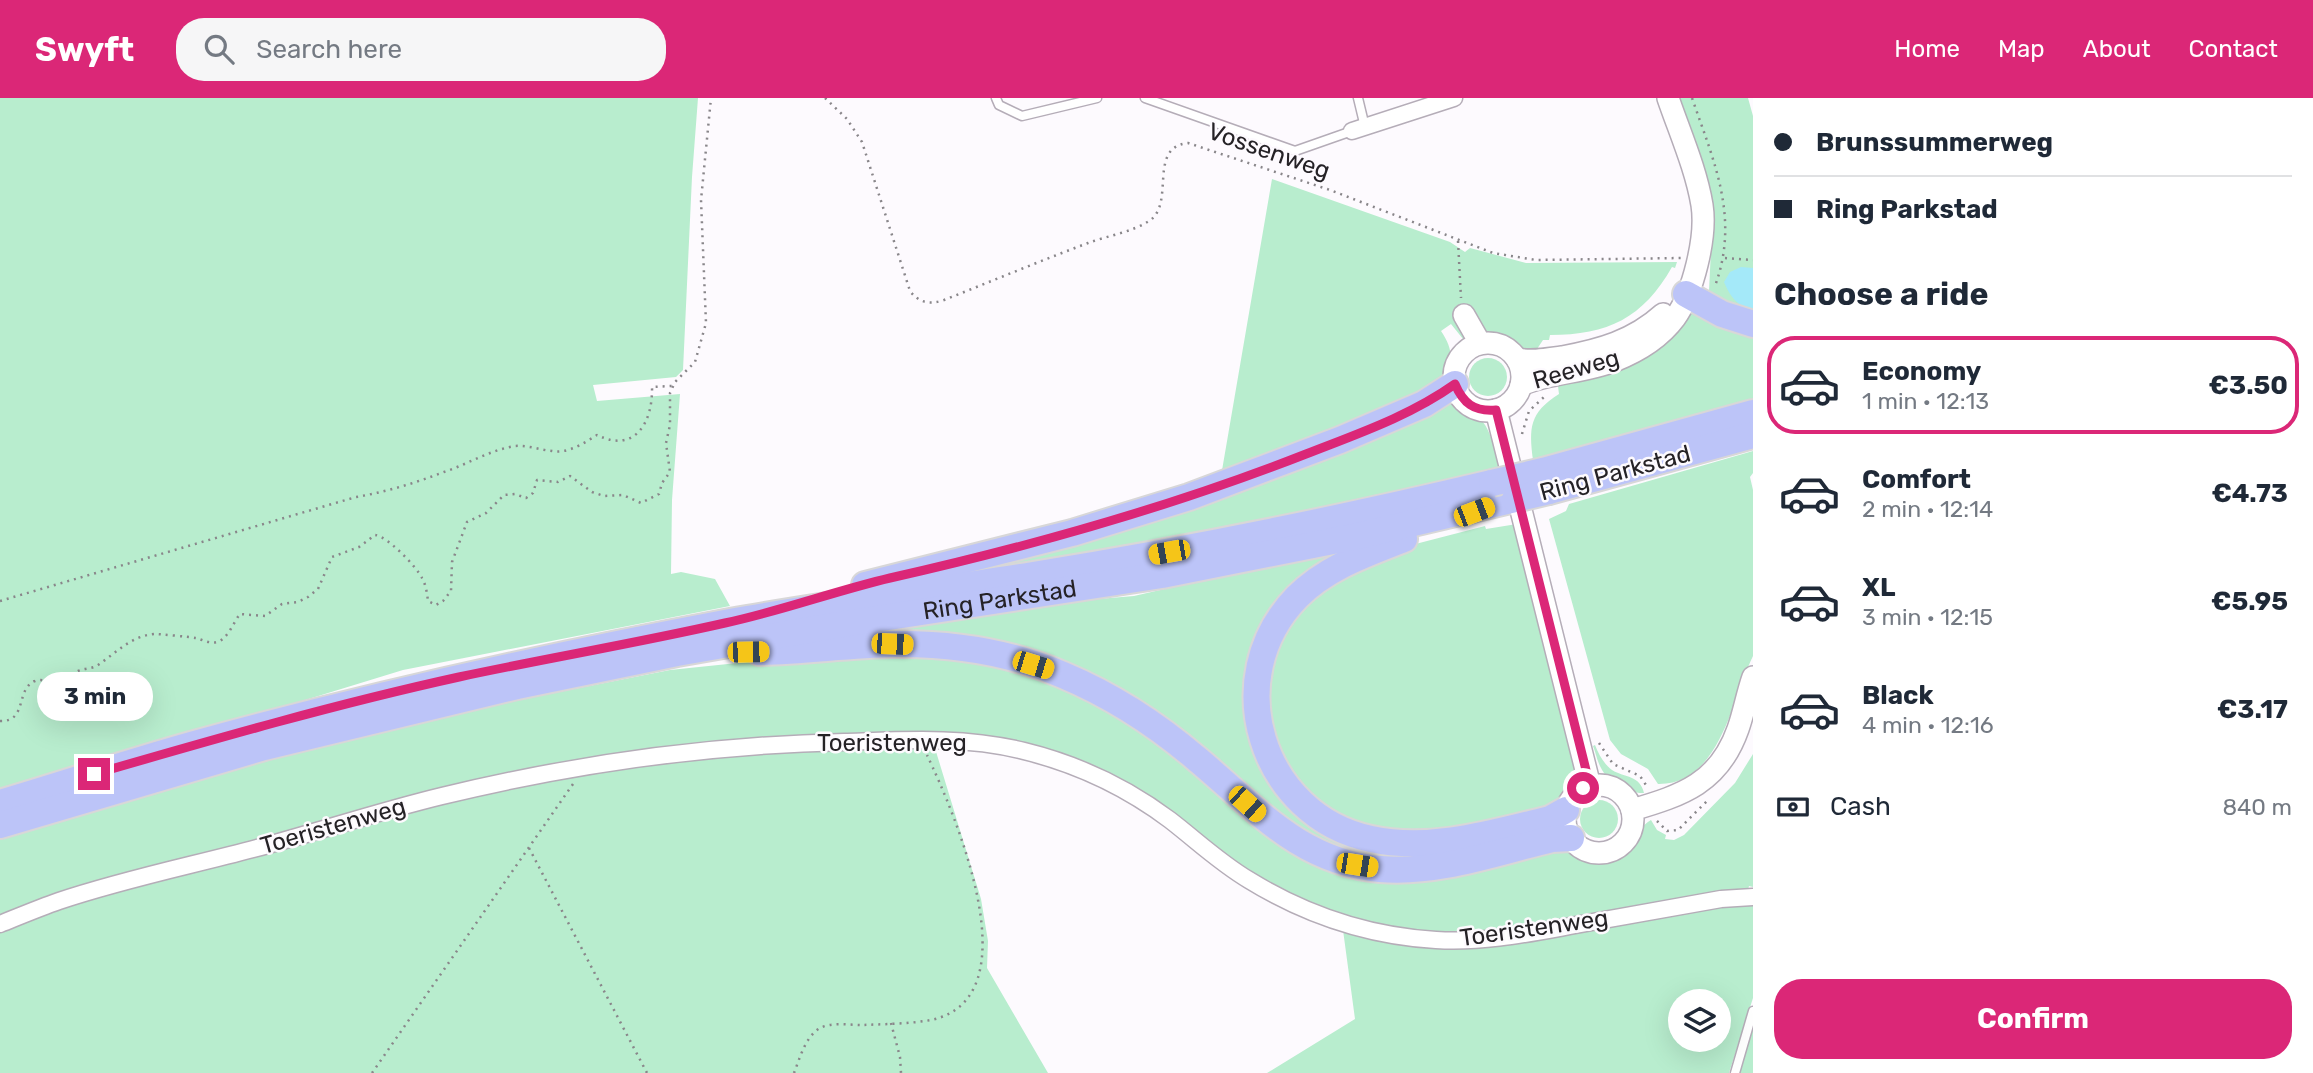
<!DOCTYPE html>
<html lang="en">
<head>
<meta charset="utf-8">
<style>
	body { margin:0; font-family:Rubik,sans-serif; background:#f6f6f7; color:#1f2937; height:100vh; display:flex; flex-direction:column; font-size:26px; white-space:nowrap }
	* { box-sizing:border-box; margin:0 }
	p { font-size:23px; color:#747a83 }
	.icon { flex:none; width:38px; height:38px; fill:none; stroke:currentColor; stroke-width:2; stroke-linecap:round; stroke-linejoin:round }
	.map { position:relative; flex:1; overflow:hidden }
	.side { display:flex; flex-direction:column; background:#fff; width:560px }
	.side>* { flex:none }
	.guide { display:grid; align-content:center; height:154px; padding:0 21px; background:#fff }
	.fabs { position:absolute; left:1668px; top:891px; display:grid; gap:14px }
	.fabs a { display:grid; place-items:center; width:63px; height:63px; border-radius:50%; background:#fff; box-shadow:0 7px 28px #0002; font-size:35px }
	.end { position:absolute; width:32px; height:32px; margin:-16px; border:9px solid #db2777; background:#fff; box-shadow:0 0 0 4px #fff }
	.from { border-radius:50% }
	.bubble { position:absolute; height:49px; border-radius:24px; background:#fff; box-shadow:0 7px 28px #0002; font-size:23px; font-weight:700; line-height:49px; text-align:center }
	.car { position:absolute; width:21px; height:42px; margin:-21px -10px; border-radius:9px; box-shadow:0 0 5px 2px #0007; background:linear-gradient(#f5c518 24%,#345 0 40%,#f5c518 0 76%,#345 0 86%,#f5c518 0) }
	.guide b { display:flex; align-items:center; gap:24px; height:66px; font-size:26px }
	.guide b+b { border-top:2px solid #e0e1e3 }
	.guide i { width:18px; height:18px; background:#1f2937 }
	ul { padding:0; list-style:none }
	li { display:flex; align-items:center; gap:21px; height:98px; margin:0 14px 10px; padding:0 7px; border:4px solid transparent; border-radius:28px }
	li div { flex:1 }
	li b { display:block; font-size:26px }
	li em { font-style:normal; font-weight:700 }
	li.current { border-color:#db2777 }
	li>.icon { width:63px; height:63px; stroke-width:1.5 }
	h2 { padding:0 21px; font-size:32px; line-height:84px }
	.pay { display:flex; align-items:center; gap:18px; height:77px; padding:0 21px; font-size:26px }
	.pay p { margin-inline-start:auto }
	.primary-button { display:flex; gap:14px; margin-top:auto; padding:14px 21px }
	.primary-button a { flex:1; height:80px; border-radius:28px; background:#db2777; color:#fff; font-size:28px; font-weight:700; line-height:80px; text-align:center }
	header { display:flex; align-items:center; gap:42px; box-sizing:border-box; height:98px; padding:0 35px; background:#db2777; color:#fff }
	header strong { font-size:33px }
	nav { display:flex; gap:38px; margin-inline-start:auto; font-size:24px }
	.search { width:490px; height:63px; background:#f6f6f7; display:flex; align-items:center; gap:18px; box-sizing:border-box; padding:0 24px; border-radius:28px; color:#747a83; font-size:26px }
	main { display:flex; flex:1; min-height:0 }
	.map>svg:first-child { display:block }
	.green { fill:#b8edce; fill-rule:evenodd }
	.water { fill:#a4e9f9 }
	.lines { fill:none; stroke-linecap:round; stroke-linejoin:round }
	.service-casing { stroke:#b5adb8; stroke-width:11 }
	.minor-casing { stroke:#b5adb8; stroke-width:19 }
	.tertiary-casing { stroke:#b5adb8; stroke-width:24 }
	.trunk-casing { stroke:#d8d7d8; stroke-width:30 }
	.path { stroke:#89868a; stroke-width:2.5; stroke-dasharray:2 5; stroke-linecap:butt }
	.service { stroke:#fff; stroke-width:8 }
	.minor { stroke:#fff; stroke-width:16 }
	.tertiary { stroke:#fff; stroke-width:21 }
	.trunk { stroke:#bcc4f8; stroke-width:26 }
	.trunk-bridge-casing { stroke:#d8d7d8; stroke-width:30; stroke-linecap:butt }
	.trunk-bridge { stroke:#bcc4f8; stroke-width:26 }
	.route { stroke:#db2777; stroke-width:9 }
	.labels { text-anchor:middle; stroke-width:5; stroke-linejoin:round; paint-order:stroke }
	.street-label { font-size:24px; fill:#252226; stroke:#fdfafe }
</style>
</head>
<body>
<header>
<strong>Swyft</strong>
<div class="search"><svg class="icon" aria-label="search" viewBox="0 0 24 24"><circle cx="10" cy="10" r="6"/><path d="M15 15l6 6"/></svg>Search here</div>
<nav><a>Home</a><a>Map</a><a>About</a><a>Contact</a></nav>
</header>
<main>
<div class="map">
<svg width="1753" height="975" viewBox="0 0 1753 975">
	<rect width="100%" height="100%" fill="#fdfafe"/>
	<g class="green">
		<polygon points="0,0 698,0 692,79 683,272 676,279 593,287 597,303 680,296 672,402 671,476 681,474 715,481 730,508 403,572 0,696"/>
		<polygon points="1678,0 1748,0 1753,18 1753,221 1715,204 1709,193 1713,110"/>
		<path d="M1272,81L1450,144L1465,154L1470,150L1526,165L1677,164L1675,170L1672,169C1643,220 1608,237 1550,237L1549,242H1543L1537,251L1536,257C1510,251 1491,227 1463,241L1451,226L1441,233C1454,252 1454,266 1441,286L1220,384Z"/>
		<path d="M1691,209L1753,231V306L1533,362C1529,330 1529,315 1559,296L1557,281Z"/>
		<circle cx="1488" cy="279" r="19"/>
		<path d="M1452,298C1461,310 1472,313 1482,323C1492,334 1495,356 1500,370L1297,421L889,490L1210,401L1313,366Z"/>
		<path d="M1753,353V375L1750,379L1753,392V558C1732,601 1720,687 1658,686L1648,671L1621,656L1610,642L1549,421L1566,413L1569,406Z"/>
		<polygon points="1517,426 1568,638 1575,676 1571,692 1558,707 1431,739 1338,724 1275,660 1265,569 1301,502 1400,450 1485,428 1486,431"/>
		<polygon points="1377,442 1344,460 1255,569 1288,698 1437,763 1330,754 1119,599 858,533 1038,506 1134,498"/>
		<path d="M852,553H938L1084,591L1326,763L1569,749C1591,764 1617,767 1633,743C1639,734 1642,727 1651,722L1657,732L1666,737L1665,741L1674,742L1684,737L1735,685L1753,656V789L1749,788L1748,792L1481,835L1433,834L1380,828L1331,815L1278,792L1080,665L934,647L981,801L988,843L987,870L1048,975H0V735L387,628L670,572Z"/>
		<path d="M1595,647C1599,657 1604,666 1612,672C1625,680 1640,677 1644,695C1630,696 1607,683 1601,670C1597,663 1596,655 1593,648Z"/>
		<circle cx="1599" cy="721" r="19"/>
		<path d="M1753,806V900L1729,975H1267L1355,921L1343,832L1410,846L1724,807ZM1680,903H1718V942H1680Z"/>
		<polygon points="1753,928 1753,975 1739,975"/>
	</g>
	<path class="water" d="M1741,169L1753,170V214C1738,208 1730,199 1724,184L1730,174Z"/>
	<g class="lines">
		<g class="service-casing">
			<g id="service">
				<polyline points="996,0 999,7 1022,18 1097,0"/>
				<polyline points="1145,0 1295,53 1352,33"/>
				<polyline points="1358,0 1365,29"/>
				<polyline points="1735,975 1753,913"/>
			</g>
		</g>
		<g class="minor-casing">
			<g id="minor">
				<polyline points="1352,33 1454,0"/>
				<path d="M0,826C20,818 39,810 59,803C127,780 199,766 268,747C326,731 384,712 442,698C574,666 709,647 844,644C905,642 964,638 1024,653C1077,666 1126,689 1170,722C1196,742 1220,765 1249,782C1306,817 1369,838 1436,842C1481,845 1526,836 1570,828C1621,819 1671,810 1721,801L1753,799"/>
			</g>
		</g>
		<g class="tertiary-casing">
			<g id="tertiary">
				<polyline points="1464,217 1480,245"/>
				<circle cx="1488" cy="279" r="34"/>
				<path d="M1517,261C1533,264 1547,261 1562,259C1600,252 1633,243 1663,216"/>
				<path d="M1521,287C1551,274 1584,275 1614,263C1637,254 1660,240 1675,220C1693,195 1707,139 1702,107C1696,71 1680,35 1668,0"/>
				<polyline points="1496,312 1590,688"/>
				<circle cx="1599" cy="721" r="34"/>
				<path d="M1632,712C1683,697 1719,685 1738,631C1744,614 1747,596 1753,579"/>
			</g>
		</g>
		<g class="trunk-casing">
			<g id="trunk">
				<polyline points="1686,196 1722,216 1753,226"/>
				<polyline points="1543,373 1753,315"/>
				<polyline points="1549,393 1753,337"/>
				<path d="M1404,441C1366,456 1327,469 1297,499C1218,580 1261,718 1371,741C1430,754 1493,735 1550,721L1566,712"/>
				<polyline points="865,487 1072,435 1189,399 1340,342 1424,306 1455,286"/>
				<path d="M759,554C804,553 848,547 892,546C950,545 1010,554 1063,577C1113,598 1156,626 1197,661C1255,709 1299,764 1380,771C1438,776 1497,754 1552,741L1571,740"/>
				<path d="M0,705C64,686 127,665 191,647C369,598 549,558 730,524C831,506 932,493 1033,477C1188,452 1340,421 1492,385"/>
				<path id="s1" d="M0,727L264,649L517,588L677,555L843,526L1162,477L1358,438L1515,401"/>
			</g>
		</g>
		<g class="path">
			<path d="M825,0L847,21L862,44L910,193C919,205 930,207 944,202C992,183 1040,163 1088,145C1107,138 1132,134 1149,123C1176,106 1147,49 1188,45L1330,92L1493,155L1536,162L1682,160"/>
			<path d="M1692,0C1714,64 1740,120 1715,188"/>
			<polyline points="1458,143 1461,200"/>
			<polyline points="1725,160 1753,162"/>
			<polyline points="1522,336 1529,313 1544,299"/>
			<path d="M0,503L356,399C386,394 415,385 444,374C468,366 490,352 515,348C528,347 540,352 552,353C568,356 584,345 597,337C635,356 653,324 652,289L672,288"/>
			<path d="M0,623C28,624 15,591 35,583C44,579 51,588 61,585C68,583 72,576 78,573C85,570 92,571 98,567C116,555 131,538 154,536C160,536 190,539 196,540C203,542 210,546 217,544C228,541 233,525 240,516L265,518L282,506L298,504L308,499L318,491L332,459L359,449L375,437C387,438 416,468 422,480C426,487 427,495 428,503L436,507L443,503L451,493L452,464L467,424L486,415L504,397L515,396L526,400L533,395L537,382L558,384L570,378L592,394L604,398L623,397L641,405L659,396L662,385L670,374L666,345L670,327V295L675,284L695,264L706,225L701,102L711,0"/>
			<polyline points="1599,645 1613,666 1640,678 1648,690"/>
			<polyline points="1657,723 1667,733 1678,732 1707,703"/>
			<polyline points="529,750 647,975"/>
			<polyline points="891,925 900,959 901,975"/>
			<polyline points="372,975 573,686"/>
			<path d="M794,975C800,960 805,939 820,930C832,924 849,927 862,927C884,926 909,926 931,922C1035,900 954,714 927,657"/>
		</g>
		<use href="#service" class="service"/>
		<use href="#minor" class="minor"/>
		<use href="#tertiary" class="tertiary"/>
		<use href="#trunk" class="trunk"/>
		<g class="trunk-bridge-casing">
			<g id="trunk-bridge">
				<polyline points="1492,385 1543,373"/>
				<polyline points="1515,401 1549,393"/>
			</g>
		</g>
		<use href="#trunk-bridge" class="trunk-bridge"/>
	</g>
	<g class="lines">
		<path class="route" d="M94,676C215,641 336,606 459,579C548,560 637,545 725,525C781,513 835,493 890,480C1032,448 1171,409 1306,356C1357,336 1410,318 1455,286C1463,305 1474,314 1496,312L1590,688L1583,690"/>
	</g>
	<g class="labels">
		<g class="street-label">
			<text transform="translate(1269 53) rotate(19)" y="8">Vossenweg</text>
			<text transform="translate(1576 271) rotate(-16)" y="8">Reeweg</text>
			<text transform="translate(1615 375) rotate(-15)" y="8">Ring Parkstad</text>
			<text dy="8" stroke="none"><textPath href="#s1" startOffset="1026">Ring Parkstad</textPath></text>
			<text x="892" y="653">Toeristenweg</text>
			<text transform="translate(333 728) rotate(-16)" y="8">Toeristenweg</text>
			<text transform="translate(1534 830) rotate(-8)" y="8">Toeristenweg</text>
		</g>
	</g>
</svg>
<div class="fabs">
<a><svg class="icon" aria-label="layers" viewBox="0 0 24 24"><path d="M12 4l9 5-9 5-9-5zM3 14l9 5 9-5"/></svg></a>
</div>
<i class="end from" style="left:1583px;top:690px"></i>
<i class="end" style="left:94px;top:676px"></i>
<div class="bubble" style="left:37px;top:574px;width:116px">3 min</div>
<i class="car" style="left:1474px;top:414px;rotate:69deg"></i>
<i class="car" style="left:1169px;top:454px;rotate:260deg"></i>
<i class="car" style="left:892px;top:546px;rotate:92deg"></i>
<i class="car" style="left:748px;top:554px;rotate:89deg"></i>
<i class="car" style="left:1033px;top:567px;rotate:107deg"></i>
<i class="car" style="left:1247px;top:706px;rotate:132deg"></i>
<i class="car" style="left:1357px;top:767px;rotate:99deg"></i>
</div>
<section class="side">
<div class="guide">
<b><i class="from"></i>Brunssummerweg</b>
<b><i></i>Ring Parkstad</b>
</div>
<h2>Choose a ride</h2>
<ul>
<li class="current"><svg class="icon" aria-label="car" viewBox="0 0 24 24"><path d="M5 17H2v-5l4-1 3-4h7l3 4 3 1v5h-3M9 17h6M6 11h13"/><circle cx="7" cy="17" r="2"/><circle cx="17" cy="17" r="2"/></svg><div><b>Economy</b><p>1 min · 12:13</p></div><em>€3.50</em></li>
<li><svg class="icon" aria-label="car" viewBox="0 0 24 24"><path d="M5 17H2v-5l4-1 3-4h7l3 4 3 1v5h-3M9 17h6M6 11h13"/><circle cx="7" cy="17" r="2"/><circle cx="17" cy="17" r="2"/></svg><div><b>Comfort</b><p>2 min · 12:14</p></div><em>€4.73</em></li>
<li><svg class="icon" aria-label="car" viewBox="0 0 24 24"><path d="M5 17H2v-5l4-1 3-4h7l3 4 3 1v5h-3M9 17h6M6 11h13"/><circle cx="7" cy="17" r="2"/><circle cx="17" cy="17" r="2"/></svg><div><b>XL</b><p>3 min · 12:15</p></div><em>€5.95</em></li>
<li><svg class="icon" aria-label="car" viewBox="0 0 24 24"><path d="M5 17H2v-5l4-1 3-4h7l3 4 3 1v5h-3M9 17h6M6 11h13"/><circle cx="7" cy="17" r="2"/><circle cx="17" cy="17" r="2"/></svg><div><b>Black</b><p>4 min · 12:16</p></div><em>€3.17</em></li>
</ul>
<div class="pay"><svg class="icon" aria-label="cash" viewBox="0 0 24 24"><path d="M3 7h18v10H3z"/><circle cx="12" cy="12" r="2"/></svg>Cash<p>840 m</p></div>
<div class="primary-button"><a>Confirm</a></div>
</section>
</main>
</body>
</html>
